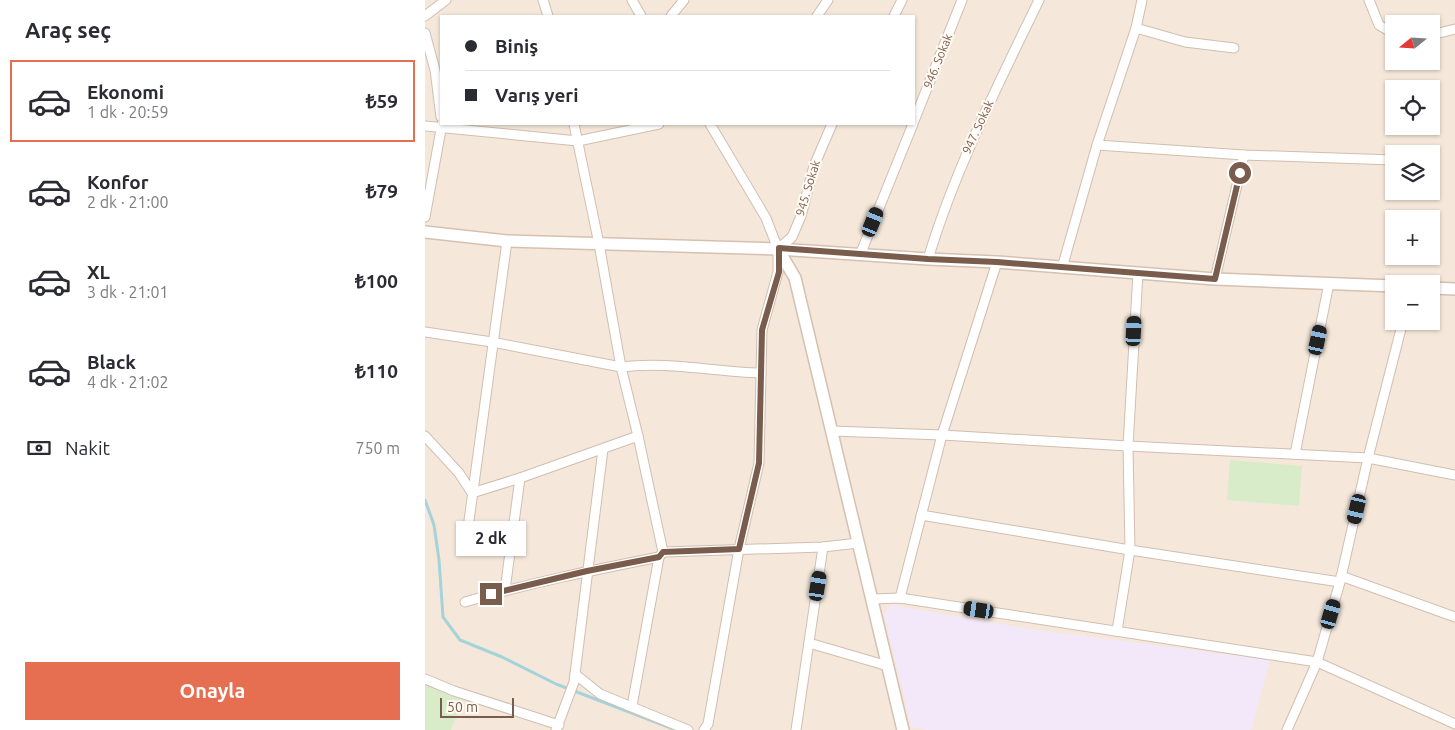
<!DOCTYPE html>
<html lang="tr">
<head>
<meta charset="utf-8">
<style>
	body { margin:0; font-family:Ubuntu,sans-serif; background:#f2f2f3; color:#2b2b33; height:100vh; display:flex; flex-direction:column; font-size:19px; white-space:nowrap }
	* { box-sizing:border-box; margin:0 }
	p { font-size:16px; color:#7c7c81 }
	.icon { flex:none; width:28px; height:28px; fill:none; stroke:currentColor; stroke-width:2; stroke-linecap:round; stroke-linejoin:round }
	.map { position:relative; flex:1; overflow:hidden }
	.side { display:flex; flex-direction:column; background:#fff; width:425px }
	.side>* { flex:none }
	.banner { position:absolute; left:15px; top:15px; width:475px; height:110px; border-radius:0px; box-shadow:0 1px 4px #0004; display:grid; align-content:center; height:110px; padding:0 25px; background:#fff }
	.needle { width:32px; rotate:252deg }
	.controls { position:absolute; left:960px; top:15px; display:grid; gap:10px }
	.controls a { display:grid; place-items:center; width:55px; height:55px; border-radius:0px; background:#fff; box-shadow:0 1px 4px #0004; font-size:25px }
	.scale { position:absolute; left:15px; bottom:12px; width:74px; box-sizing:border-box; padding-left:5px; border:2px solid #7a5c4d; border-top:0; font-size:14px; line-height:18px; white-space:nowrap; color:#7a5c4d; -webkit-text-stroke:4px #fffaf3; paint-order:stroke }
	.end { position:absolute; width:22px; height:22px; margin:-11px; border:6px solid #7a5c4d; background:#fff; box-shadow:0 0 0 2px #fff }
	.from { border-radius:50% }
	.bubble { position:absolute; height:35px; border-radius:0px; background:#fff; box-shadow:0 1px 4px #0004; font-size:16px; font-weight:700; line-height:35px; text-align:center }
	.car { position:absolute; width:15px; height:30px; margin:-15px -8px; border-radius:6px; box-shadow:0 0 4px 1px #0007; background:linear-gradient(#222 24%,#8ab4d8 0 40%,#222 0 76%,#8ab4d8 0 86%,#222 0) }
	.banner b { display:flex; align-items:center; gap:18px; height:48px; font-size:19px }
	.banner b+b { border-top:1px solid #e1e1e2 }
	.banner i { width:12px; height:12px; background:#2b2b33 }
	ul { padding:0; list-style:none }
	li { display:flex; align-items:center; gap:15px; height:82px; margin:0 10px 8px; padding:0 15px; border:2px solid transparent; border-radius:0px }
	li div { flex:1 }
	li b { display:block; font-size:19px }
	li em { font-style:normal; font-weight:700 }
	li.active { border-color:#e76f51 }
	li>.icon { width:45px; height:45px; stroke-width:1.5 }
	h2 { padding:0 25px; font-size:22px; line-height:60px }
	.pay { display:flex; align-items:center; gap:12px; height:55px; padding:0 25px; font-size:19px }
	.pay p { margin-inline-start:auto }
	.cta { display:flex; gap:10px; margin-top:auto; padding:10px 25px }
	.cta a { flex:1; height:58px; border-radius:0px; background:#e76f51; color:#fff; font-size:20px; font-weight:700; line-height:58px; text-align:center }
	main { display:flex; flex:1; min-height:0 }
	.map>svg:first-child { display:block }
	.residential { fill:#f5e8da; fill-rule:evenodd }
	.education { fill:#f3e8fa }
	.green { fill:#d8ecc9 }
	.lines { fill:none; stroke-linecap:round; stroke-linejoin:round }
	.stream { stroke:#a5d3da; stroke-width:3 }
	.street-casing { stroke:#d1beb0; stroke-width:11 }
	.secondary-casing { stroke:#d6c0b0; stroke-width:14 }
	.street { stroke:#fff; stroke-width:9 }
	.secondary { stroke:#fff; stroke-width:11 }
	.route { stroke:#7a5c4d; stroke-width:6 }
	.labels { text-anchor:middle; stroke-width:4; stroke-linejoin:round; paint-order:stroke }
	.street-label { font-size:12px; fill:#7a5c4d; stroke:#fffaf3 }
</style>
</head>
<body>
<main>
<section class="side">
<h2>Araç seç</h2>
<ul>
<li class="active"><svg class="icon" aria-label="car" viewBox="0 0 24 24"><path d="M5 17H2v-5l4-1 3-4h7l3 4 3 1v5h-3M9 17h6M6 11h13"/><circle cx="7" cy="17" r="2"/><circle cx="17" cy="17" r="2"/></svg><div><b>Ekonomi</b><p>1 dk · 20:59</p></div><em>₺59</em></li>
<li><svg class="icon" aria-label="car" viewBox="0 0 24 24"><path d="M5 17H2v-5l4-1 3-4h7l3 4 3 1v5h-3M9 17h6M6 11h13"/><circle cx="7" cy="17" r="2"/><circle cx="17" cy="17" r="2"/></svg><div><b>Konfor</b><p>2 dk · 21:00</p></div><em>₺79</em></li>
<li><svg class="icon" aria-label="car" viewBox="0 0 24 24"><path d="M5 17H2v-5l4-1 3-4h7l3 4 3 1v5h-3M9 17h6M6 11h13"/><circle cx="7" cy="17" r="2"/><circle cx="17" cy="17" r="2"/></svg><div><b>XL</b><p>3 dk · 21:01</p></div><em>₺100</em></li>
<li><svg class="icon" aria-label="car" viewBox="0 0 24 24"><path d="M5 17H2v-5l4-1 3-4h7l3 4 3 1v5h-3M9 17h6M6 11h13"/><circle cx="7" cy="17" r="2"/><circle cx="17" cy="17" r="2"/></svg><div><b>Black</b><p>4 dk · 21:02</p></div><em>₺110</em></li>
</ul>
<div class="pay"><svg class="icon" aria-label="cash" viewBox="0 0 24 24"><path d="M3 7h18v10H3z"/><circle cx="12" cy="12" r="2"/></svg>Nakit<p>750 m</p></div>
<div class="cta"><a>Onayla</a></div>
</section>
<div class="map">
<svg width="1030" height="730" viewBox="0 0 1030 730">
	<rect width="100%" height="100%" fill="#fdf6ec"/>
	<path class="residential" d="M0,0H1030V730H0ZM16,16H489V124H16ZM969,24H1006V61H969ZM969,89H1006V126H969ZM969,154H1006V191H969ZM969,219H1006V256H969ZM969,284H1006V321H969Z"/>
	<polygon class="education" points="466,605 604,629 845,660 826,730 504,730 486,727 459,613"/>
	<g class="green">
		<polygon points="805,460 877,466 874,506 802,500"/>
		<polygon points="0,685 38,700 26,730 0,730"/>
	</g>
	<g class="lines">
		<polyline class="stream" points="0,500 9,525 14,560 18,617 35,640 77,657 131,684 251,730"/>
		<g class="street-casing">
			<g id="street">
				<polyline points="118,0 123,16"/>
				<polyline points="207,0 216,16"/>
				<polyline points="944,0 954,25 969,34"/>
				<polyline points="0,16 21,0"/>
				<polyline points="246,16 259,0"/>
				<polyline points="392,16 403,0"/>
				<polyline points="469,16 477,0"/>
				<polyline points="711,28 760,42 809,48"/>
				<polyline points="0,33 10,70 16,117"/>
				<polyline points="1006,35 1030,29"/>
				<polyline points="489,121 537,0"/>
				<polyline points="149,124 174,244 196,367 213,436 238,552"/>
				<polyline points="0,126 153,141 234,124"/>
				<polyline points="672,145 819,155 969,160"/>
				<polyline points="0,217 17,124"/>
				<polyline points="353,249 367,237 376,216 389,166 407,124"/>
				<polyline points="435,255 488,124"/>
				<path d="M503,259C530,169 573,85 614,0"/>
				<polyline points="637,268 672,145 711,28 717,0"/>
				<polyline points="790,279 819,155"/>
				<path d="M0,332L67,342L196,367C243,361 289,372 336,373"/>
				<polyline points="407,431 517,435 703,446 943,458 1030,475"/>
				<polyline points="0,436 34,473 47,493 95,478 213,436"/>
				<polyline points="870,454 904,283"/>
				<polyline points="496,515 705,550 915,582"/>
				<polyline points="40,550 82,241"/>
				<polyline points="916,576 1030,617"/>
				<polyline points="80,590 95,478"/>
				<polyline points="475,598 517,435 572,262"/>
				<polyline points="448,599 475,598 892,662 1030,724"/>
				<path d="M40,602C104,583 169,570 234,557L238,552L398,547L433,543"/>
				<polyline points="692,631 705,550 703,446 713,273"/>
				<polyline points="384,643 463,666"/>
				<polyline points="150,674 175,694 263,730"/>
				<polyline points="0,679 29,691 134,725"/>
				<polyline points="207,706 234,557"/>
				<polyline points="131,730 149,682 178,449"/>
				<polyline points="279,730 283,724 314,549 334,463 337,330 353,272 353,249 341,218 285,124"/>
				<polyline points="371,730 398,547"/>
				<polyline points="862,730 892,662 915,582 943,458 978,321"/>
			</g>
		</g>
		<g class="secondary-casing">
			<g id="secondary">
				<polyline points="0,232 82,241 353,249 503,259 572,262 790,279 969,286"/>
				<polyline points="353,249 370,278 478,730"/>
				<polyline points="1006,288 1030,289"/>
			</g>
		</g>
		<use href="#street" class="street"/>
		<use href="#secondary" class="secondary"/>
	</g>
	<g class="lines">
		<polyline class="route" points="66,594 162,571 234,557 238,552 314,549 334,463 337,330 354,272 354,248 503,259 572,262 790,279 815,173"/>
	</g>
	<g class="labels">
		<g class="street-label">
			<text transform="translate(513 61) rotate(-68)" y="4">946. Sokak</text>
			<text transform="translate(553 127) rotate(-65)" y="4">947. Sokak</text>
			<text transform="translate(383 188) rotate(-73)" y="4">945. Sokak</text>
		</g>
	</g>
</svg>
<div class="controls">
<a><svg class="needle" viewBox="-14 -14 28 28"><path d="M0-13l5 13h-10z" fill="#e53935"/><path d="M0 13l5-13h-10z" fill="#7c7c81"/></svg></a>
<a><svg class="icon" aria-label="locate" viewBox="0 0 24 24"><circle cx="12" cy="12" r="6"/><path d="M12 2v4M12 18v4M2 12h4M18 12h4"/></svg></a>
<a><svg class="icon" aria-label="layers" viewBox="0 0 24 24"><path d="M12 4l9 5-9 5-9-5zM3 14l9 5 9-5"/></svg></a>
<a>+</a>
<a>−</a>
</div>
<div class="scale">50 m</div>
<i class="end from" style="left:815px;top:173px"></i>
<i class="end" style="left:66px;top:594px"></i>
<div class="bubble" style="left:31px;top:521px;width:70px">2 dk</div>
<i class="car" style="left:448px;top:222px;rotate:22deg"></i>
<i class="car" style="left:709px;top:331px;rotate:3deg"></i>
<i class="car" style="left:893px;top:340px;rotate:12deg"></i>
<i class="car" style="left:932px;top:509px;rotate:193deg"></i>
<i class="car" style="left:393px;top:586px;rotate:9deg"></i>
<i class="car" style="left:554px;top:610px;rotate:279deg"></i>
<i class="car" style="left:906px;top:614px;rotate:16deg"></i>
<div class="banner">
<b><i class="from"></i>Biniş</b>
<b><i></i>Varış yeri</b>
</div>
</div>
</main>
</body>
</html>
